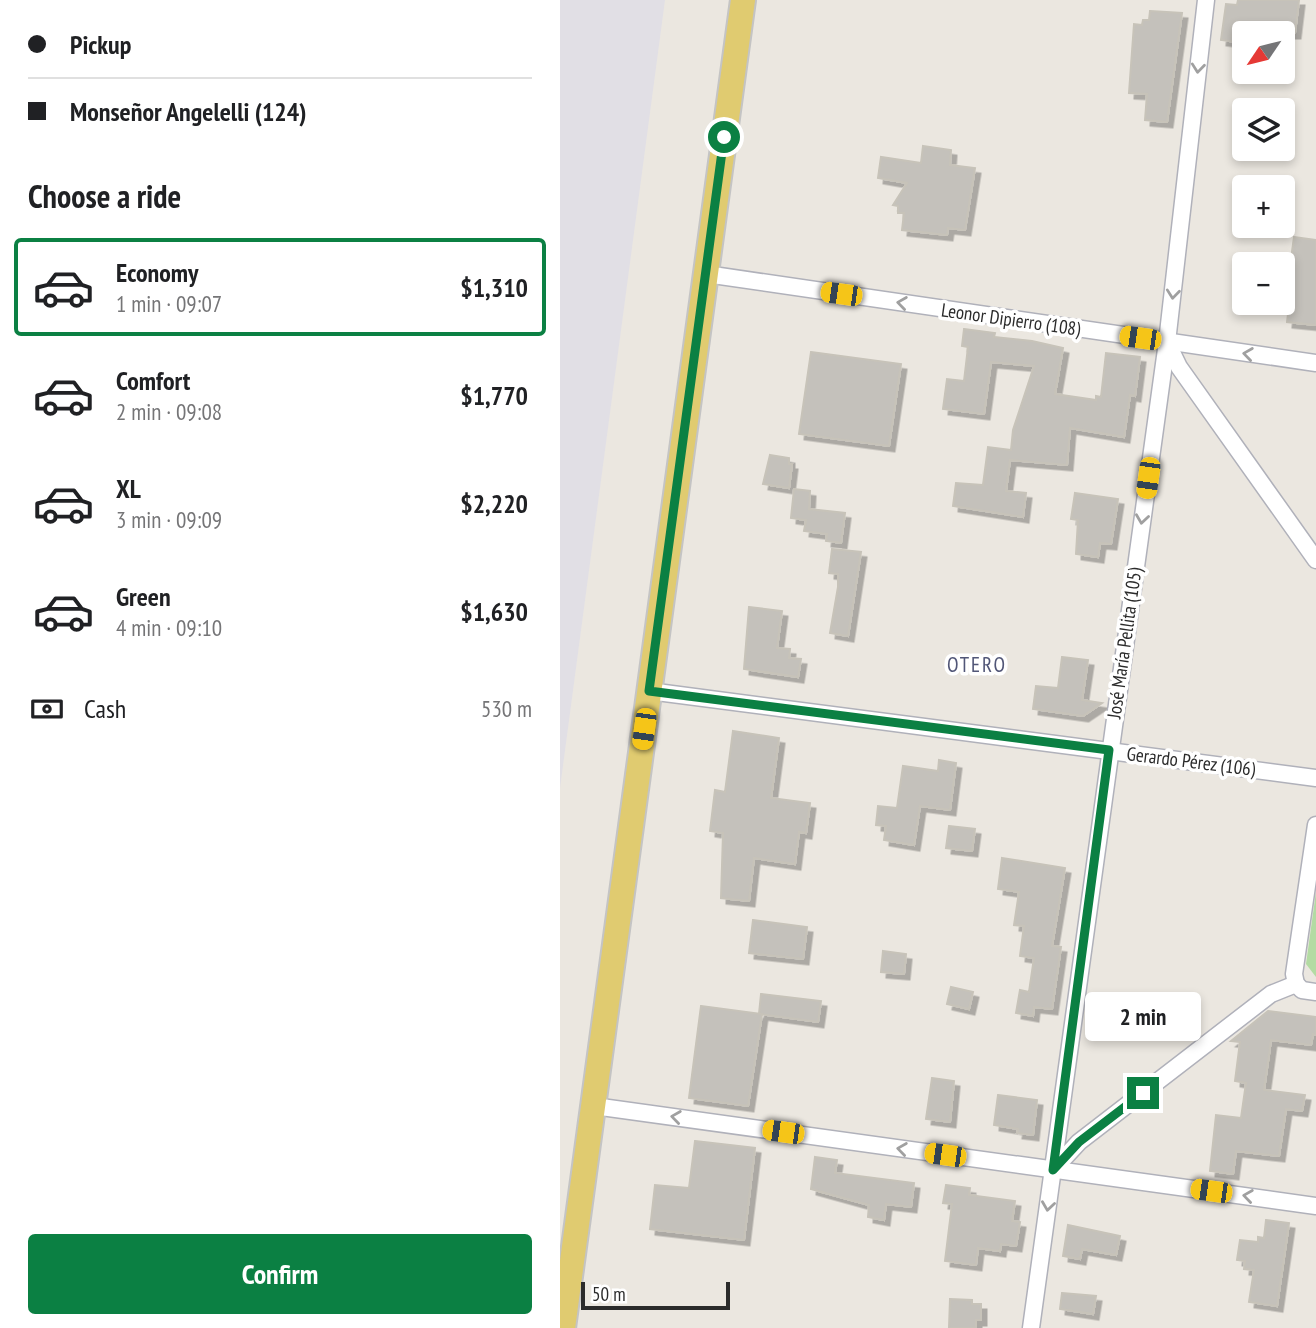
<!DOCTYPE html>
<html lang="en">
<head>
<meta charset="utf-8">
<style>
	body { margin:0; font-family:"PT Sans Narrow",sans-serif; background:#f2f2f2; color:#202124; height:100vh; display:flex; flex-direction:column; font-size:26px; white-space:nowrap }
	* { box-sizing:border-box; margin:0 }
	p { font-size:23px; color:#757577 }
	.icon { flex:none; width:38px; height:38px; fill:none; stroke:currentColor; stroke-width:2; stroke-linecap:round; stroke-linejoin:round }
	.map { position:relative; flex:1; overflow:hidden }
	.panel { display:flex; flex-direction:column; background:#fff; width:560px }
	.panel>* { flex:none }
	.top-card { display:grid; align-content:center; height:154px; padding:0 28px; background:#fff }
	.needle { width:46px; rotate:235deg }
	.controls { position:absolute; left:672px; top:21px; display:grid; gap:14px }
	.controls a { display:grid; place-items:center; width:63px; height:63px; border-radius:7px; background:#fff; box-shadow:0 4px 10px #0003; font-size:35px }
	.scale { position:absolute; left:21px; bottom:18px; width:149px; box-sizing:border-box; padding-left:7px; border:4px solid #2b2b2b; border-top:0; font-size:19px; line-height:24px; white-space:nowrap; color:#2b2b2b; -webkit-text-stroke:5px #fff; paint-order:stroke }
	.end { position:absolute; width:32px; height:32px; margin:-16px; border:9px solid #0b8043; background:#fff; box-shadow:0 0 0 4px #fff }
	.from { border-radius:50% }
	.bubble { position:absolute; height:49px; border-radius:7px; background:#fff; box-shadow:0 4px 10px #0003; font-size:23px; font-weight:600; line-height:49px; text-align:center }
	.car { position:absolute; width:21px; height:42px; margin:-21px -10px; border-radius:9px; box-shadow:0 0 5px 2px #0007; background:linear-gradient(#f5c518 24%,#345 0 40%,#f5c518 0 76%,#345 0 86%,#f5c518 0) }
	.top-card b { display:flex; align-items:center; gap:24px; height:66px; font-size:26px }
	.top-card b+b { border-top:2px solid #e0e0e0 }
	.top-card i { width:18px; height:18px; background:#202124 }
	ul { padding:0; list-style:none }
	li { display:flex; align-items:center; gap:21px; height:98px; margin:0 14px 10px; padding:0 14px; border:4px solid transparent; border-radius:7px }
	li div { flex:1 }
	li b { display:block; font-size:26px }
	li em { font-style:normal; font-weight:600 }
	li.selected { border-color:#0b8043 }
	li>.icon { width:63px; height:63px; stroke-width:1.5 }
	h2 { padding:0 28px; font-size:32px; line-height:84px }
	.pay { display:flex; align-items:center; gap:18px; height:77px; padding:0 28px; font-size:26px }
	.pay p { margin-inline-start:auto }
	.action { display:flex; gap:14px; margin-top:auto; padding:14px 28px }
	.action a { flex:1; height:80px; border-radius:7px; background:#0b8043; color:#fff; font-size:28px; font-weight:600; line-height:80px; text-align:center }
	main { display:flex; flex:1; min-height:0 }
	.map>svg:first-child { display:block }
	.industrial { fill:#e1dfe5 }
	.green { fill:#b3dba3 }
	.building { fill:#c4c1bb; stroke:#c7c3b9; stroke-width:2; filter:url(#shadow) }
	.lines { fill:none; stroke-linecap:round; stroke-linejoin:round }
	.minor-casing { stroke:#b0b1ba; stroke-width:19 }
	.primary-casing { stroke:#c4c4c4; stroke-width:28 }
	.minor { stroke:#fff; stroke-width:16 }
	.primary { stroke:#e0cb70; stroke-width:24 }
	.oneway { stroke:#a0a0a0 }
	.route { stroke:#0b8043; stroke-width:9 }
	.labels { text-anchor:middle; stroke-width:7; stroke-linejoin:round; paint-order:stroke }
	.street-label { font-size:19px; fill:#2b2b2b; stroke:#fff }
	.neighbourhood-label { font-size:21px; letter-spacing:2px; fill:#515677; stroke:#fff }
</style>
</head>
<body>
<main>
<section class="panel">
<div class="top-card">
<b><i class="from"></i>Pickup</b>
<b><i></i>Monseñor Angelelli (124)</b>
</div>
<h2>Choose a ride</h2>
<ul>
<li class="selected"><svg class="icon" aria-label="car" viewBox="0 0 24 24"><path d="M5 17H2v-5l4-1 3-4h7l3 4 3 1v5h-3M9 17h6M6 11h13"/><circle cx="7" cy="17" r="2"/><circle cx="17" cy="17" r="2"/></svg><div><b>Economy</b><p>1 min · 09:07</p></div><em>$1,310</em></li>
<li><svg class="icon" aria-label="car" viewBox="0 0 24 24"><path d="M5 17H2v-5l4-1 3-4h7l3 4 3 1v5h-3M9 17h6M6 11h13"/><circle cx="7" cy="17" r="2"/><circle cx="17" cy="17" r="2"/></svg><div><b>Comfort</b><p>2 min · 09:08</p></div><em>$1,770</em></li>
<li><svg class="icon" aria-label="car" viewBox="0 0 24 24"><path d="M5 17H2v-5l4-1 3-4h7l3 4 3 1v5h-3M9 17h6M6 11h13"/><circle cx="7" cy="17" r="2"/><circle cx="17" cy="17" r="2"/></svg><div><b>XL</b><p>3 min · 09:09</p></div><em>$2,220</em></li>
<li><svg class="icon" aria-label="car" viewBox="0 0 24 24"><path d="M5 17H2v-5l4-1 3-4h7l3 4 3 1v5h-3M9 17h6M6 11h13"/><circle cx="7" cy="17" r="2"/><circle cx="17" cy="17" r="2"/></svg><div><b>Green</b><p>4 min · 09:10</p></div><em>$1,630</em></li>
</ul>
<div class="pay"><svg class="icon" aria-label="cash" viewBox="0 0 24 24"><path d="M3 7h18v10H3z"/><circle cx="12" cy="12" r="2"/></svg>Cash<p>530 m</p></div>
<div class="action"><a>Confirm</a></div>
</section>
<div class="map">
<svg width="756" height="1328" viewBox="0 0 756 1328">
	<defs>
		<filter id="shadow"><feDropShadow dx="5.5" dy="5.5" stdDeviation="0" flood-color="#0004"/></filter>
	</defs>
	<rect width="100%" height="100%" fill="#ebe7e0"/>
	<polygon class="industrial" points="0,0 105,0 0,788"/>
	<polygon class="green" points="756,892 756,977 746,964"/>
	<g class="building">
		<polygon points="678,0 739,0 735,33 684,33 684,43 661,40 666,4 677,5"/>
		<polygon points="590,11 622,13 607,122 585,120 587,94 569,93 574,24 582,25 583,20 589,20"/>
		<polygon points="363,146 391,150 390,165 415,168 405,230 388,228 387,235 342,230 344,213 338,213 338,206 333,205 347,183 318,178 321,157 361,163"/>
		<polygon points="734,237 756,240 756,325 727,322 731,289 727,288"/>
		<polygon points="404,329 435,333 434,337 472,341 503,348 495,394 536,400 536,396 541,397 546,353 580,357 575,396 570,395 564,437 510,428 507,465 450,460 446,491 466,493 463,517 393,506 396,483 423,485 428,447 451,450 453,430 474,366 431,362 424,414 383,409 387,379 404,381 408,347 402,346"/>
		<polygon points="251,352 341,364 329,446 239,434"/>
		<polygon points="210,455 229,458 229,464 232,464 229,488 203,484"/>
		<polygon points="234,489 250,491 249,509 285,513 281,543 266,541 267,534 244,531 246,520 231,518"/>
		<polygon points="515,493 558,499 551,544 540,543 538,557 516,554 518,520 511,519"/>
		<polygon points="272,549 301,552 288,636 270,633 278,587 278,574 269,573"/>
		<polygon points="189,607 222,611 217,648 230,649 229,658 241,659 238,677 184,669"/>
		<polygon points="502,657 528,660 522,700 542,703 523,716 473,709 476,686 498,688"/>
		<polygon points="173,731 219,738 211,798 250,803 246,833 239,832 235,864 194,858 189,901 161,898 163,833 150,831 155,790 165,792"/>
		<polygon points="379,760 396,763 390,810 360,806 354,845 324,840 326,826 316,825 318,806 337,808 343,766 378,771"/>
		<polygon points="389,826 415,829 412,851 386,848"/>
		<polygon points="442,858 505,868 492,946 501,947 492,1009 474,1007 473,1016 456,1013 460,990 469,992 474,958 460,956 464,926 454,925 459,892 438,889"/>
		<polygon points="193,920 247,927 243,959 189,953"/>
		<polygon points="323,951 346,954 344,974 321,972"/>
		<polygon points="391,987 413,992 409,1009 387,1004"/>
		<polygon points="201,994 261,1001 258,1022 199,1014"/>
		<polygon points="141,1006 202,1014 188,1106 129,1098"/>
		<polygon points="708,1011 756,1017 756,1035 753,1034 751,1045 711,1040 704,1090 745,1095 742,1111 726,1109 719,1156 676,1151 673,1174 650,1171 656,1115 681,1118 686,1083 675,1081 680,1042 671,1041"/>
		<polygon points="372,1078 394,1081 390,1122 366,1119"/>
		<polygon points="438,1095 477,1100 473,1135 457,1133 458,1129 434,1125"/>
		<polygon points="135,1141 195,1148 184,1240 90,1229 95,1185 129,1188"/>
		<polygon points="255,1157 277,1160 275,1173 354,1183 351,1207 326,1204 324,1220 308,1217 309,1205 251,1189"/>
		<polygon points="386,1185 410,1188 409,1195 455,1201 452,1221 460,1222 456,1246 441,1244 440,1251 418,1248 416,1265 385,1261 392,1204 383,1203"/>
		<polygon points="706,1220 729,1223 717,1306 689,1302 694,1270 684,1269 685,1261 677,1260 680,1240 698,1242 698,1237 704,1238"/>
		<polygon points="508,1225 560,1236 556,1255 522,1249 520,1259 503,1256"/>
		<polygon points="502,1293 536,1296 533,1314 500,1309"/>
		<polygon points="390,1299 412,1300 412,1304 421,1304 421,1320 416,1320 416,1328 389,1328"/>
	</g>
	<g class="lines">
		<g class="minor-casing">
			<g id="minor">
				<polyline points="146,274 756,363"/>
				<polyline points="607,342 619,367 756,560"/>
				<polyline points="89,691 756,778"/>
				<polyline points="736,984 734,974 756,825"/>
				<polyline points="736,984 742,990 756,992"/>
				<polyline points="34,1106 756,1206"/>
				<polyline points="493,1170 519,1142 711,994 736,984"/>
				<polyline points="471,1328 607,342 646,0"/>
			</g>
		</g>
		<g class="primary-casing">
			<polyline id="primary" points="3,1328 183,0"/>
		</g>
		<use href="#minor" class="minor"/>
		<use href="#primary" class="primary"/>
	</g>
	<defs><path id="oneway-chevron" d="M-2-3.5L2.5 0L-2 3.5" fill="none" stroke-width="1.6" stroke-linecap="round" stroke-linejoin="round" transform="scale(1.75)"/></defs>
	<g class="oneway">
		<use href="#oneway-chevron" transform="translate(638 68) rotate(96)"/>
		<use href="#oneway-chevron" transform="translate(613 294) rotate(96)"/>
		<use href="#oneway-chevron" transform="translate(342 303) rotate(-172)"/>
		<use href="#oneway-chevron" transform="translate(688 354) rotate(-172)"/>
		<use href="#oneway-chevron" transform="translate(582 519) rotate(98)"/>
		<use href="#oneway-chevron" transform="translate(116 1117) rotate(-172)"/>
		<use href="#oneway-chevron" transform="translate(342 1149) rotate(-172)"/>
		<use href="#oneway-chevron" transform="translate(688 1196) rotate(-172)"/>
		<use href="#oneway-chevron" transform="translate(488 1206) rotate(98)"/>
	</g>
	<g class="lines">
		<polyline class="route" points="164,137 89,691 549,750 493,1170 519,1142 583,1093"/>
	</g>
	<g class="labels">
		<g class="street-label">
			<text transform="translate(451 319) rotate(8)" y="7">Leonor Dipierro (108)</text>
			<text transform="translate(564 643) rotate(-82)" y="7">José María Pellita (105)</text>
			<text transform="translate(631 761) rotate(7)" y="7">Gerardo Pérez (106)</text>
		</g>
		<g class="neighbourhood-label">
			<text x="417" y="672">OTERO</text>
		</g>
	</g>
</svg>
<div class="controls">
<a><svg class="needle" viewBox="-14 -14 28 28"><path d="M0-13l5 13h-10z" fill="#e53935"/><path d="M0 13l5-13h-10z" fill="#757577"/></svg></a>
<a><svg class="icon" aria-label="layers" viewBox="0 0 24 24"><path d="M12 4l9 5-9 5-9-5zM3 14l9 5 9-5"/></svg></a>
<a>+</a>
<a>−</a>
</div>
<div class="scale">50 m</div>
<i class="end from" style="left:164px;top:137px"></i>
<i class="end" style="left:583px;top:1093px"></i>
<div class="bubble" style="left:525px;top:992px;width:116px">2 min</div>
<i class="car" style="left:281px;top:294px;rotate:278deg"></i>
<i class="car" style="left:580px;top:338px;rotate:278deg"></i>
<i class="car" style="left:588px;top:478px;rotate:188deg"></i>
<i class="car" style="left:84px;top:729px;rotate:188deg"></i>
<i class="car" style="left:223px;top:1132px;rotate:278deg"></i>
<i class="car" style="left:385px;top:1155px;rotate:278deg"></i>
<i class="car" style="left:651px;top:1191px;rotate:278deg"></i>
</div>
</main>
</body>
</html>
